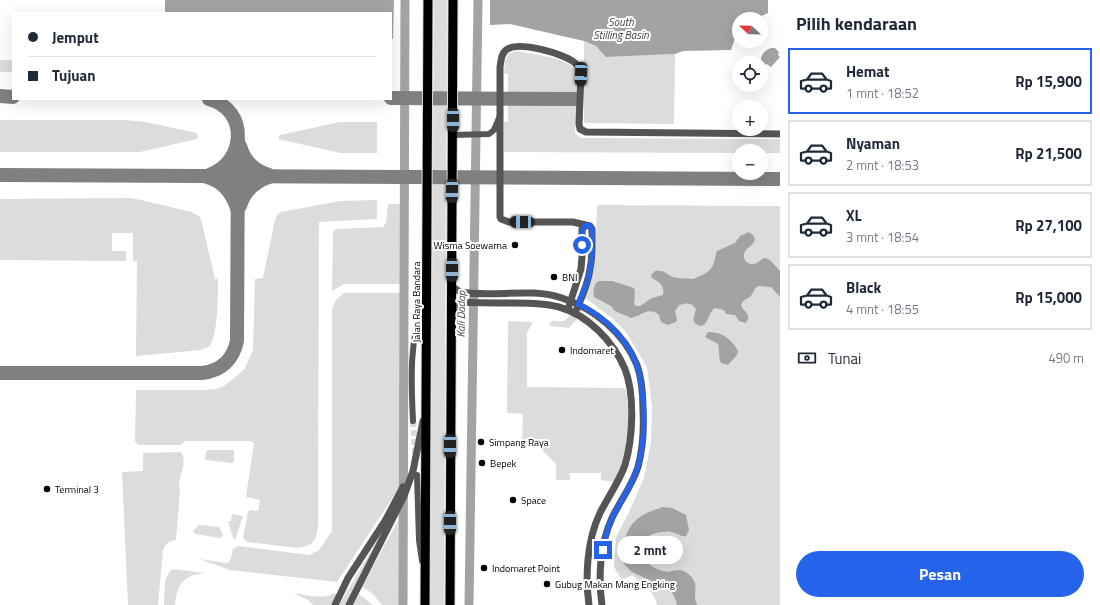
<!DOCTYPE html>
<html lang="id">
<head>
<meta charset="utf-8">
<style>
	body { margin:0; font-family:"Titillium Web",sans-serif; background:#f6f6f7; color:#1f2937; height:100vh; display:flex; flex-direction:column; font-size:15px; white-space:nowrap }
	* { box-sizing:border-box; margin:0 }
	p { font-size:13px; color:#747a83 }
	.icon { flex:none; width:22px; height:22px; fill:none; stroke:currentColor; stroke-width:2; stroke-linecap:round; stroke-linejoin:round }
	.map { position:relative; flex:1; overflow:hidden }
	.side { display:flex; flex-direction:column; background:#fff; width:320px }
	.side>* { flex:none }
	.top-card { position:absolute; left:12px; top:12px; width:380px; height:88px; border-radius:0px; box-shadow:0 4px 16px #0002; display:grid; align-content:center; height:88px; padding:0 16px; background:#fff }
	.needle { width:26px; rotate:292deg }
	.tools { position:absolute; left:732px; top:12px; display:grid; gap:8px }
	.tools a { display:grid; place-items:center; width:36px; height:36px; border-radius:50%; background:#fff; box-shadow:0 4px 16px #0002; font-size:20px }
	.end { position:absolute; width:18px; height:18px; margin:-9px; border:5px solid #2563eb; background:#fff; box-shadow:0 0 0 2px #fff }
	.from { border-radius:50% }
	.bubble { position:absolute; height:28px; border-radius:14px; background:#fff; box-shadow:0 4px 16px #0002; font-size:13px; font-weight:700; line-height:28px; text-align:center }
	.car { position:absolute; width:12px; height:24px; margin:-12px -6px; border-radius:5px; box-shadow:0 0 3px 1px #0007; background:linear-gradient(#222 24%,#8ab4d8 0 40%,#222 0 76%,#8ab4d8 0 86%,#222 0) }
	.top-card b { display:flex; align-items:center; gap:14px; height:38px; font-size:15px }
	.top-card b+b { border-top:1px solid #e0e1e3 }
	.top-card i { width:10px; height:10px; background:#1f2937 }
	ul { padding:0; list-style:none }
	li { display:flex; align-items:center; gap:12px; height:66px; margin:0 8px 6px; padding:0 8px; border:2px solid #e0e1e3; border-radius:0px }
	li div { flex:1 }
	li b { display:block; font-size:15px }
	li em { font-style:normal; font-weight:700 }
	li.selected { border-color:#2563eb }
	li>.icon { width:36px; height:36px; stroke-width:1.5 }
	h2 { padding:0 16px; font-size:18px; line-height:48px }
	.pay { display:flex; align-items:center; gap:10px; height:44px; padding:0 16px; font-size:15px }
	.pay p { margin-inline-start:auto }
	.cta { display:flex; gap:8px; margin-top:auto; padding:8px 16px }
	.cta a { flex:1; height:46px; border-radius:24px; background:#2563eb; color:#fff; font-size:16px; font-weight:700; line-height:46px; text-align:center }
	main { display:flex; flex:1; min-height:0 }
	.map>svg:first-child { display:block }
	.green { fill:#dcdcdc }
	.water { fill:#a3a3a3 }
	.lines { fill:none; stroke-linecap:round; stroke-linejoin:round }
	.river { stroke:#a3a3a3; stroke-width:9 }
	.taxiway { stroke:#808080; stroke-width:14 }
	.minor-tunnel { stroke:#d9d9d9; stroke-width:6; stroke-dasharray:6 3; stroke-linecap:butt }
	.primary-casing { stroke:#dbdbdb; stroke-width:11 }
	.minor { stroke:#555; stroke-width:6 }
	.tertiary { stroke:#555; stroke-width:7 }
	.primary { stroke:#000; stroke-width:9 }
	.route { stroke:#2563eb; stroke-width:5 }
	.poi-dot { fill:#000; stroke:#fff; stroke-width:1.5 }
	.labels { text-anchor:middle; stroke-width:4; stroke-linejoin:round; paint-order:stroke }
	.poi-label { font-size:10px; fill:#000; stroke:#fff; text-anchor:start }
	.street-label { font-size:10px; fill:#000; stroke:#fff }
	.water-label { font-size:11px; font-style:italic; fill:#444; stroke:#fff }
</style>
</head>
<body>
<main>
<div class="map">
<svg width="780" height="605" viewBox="0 0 780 605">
	<rect width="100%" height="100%" fill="#fff"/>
	<g class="green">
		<polygon points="434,0 447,0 444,605 430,605"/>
		<polygon points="584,41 596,46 606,57 675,54 674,124 584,123"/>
		<polygon points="517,51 555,58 571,65 575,69 578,79 575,133 581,138 780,139 780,153 761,153 761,151 739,151 739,153 504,152 504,122 508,122 508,74 504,73 505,62 508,54"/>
		<rect x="0" y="60" width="13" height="12"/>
		<polygon points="0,120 126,120 145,122 197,133 198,137 197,139 140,152 0,152"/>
		<polygon points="340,122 377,122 377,153 341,153 278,139 280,135"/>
		<path d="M130,198L141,200L191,212L199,216L201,219L215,279H218C218,295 218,333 210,346L201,350L136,356L137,261H133V233H112V251H126V261L0,260V199Z"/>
		<path d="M377,200V219L319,222L318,524C317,541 313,546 297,548L247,542L243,538L248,512L250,510L258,511L260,500L246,497L254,443L251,441H185L181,445H139L136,443L135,440L136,390H206L216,389L224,386L238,375L245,368L253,350L255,279L263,278L275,220L277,215L281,212L340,201Z"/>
		<polygon points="388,204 407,204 405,284 344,284 332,291 333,232 335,230 338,229 383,227 386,223"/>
		<path d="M597,205L780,206V605H657C654,591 642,583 632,575L622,580L614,567L616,537L630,510L644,478L651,442L652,407L647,367L626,332L612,318L584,297L595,266Z"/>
		<polygon points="344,293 400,293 400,485 395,494 337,582 230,570 199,559 227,563 230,561 233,549 238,546 309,555 319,550 332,531 332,309 336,300"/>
		<polygon points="572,314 576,316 577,319 569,328 550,326 549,324 552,321 564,321"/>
		<path d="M509,321L533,322L527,333V387L621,388L626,389C629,413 630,439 623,463C621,469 617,476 615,482L601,480V473H570V480H556V464L538,446H524L522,442L523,414L508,413L507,410L508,322Z"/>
		<polygon points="208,450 234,450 234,462 232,463 206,460 205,458 206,452"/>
		<path d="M181,452C189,464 176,478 180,490L176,540C169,541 166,543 163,550L158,605H128L122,472L143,471V453Z"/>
		<polygon points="402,513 402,605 382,605 372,593 362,587"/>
		<polygon points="232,514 243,516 235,540 233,538 228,521 231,521"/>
		<polygon points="388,522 389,522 345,605 339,605"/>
		<polygon points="199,525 219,527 223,536 220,538 195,534 193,531"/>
		<path d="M173,569L205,573C183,575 177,585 175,605H164C165,593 162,577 173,569Z"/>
		<path d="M293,593C306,595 323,600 335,593L337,595L332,605H313L308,600Z"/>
		<polygon points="359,594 373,605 353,605"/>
	</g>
	<g class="water">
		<polygon points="165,0 394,0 393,39 391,39 391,13 165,13"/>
		<polygon points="490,0 768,0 768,13 755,19 739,19 739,31 735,38 731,50 683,51 675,54 606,57 596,46 584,41 510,24 490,25"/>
		<path d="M771,48H775L779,52L778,55L780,57L771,67L767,64L765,65L761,62C760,55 765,50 771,48Z"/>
		<path d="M749,232L754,236C755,239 755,239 754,242C751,247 744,249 744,255C743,261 749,265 754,264C759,263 761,259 765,258L770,260L780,271V297L771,287L758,286C753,290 753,294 750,297C745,300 742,300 741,306C744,312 752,314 746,323L739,321L735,315L726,314L724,310L715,308C708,311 708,332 696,324C691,321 695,314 696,309C691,302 687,303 679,305L675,311L677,320L676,322L668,325L661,322L659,315C648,306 642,316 631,318L615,311L611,306L594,297C593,291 593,286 598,281H612L634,288L635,292L634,304L636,306H640L652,298L663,295C665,285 659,282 652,278L651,275L655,271C665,270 665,274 673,277C679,279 687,278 693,279C699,276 708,274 712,267C715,262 715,256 717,251L735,243L740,236Z"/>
		<path d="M708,332C721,331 733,340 738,351L737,355L728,365L721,363C718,357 720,351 718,344L705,337Z"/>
		<path d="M663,507L672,508L686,515L689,530L686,536C681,537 677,533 671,532C668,531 665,532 662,532C645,534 644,540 641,555C646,563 654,569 663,571C669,573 673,570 679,570C686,570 693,577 695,583C696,588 695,591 695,596C695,599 696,602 697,605H677C676,600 674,595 671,591C668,588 663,587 660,585C636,572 613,573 626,536C632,518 645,513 663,507Z"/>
	</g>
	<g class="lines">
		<g class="river">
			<polyline points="403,605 405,0"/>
			<polyline points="469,605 478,0"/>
		</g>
		<g class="taxiway">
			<polyline points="0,96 13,97"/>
			<polyline points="391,98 574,99"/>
			<path d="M240,146C244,160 254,171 269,175"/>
			<polyline points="0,175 780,179"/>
			<path d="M209,175C246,162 249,110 209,99"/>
			<path d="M207,177C222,181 232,193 237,208"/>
			<path d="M240,206C244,191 255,182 269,177"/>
			<path d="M0,373H202C221,371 233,360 237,341L238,140"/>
		</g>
		<polyline class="minor-tunnel" points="413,421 415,454"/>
		<g class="primary-casing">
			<g id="primary">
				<polyline points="425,605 428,0"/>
				<polyline points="450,605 453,0"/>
			</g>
		</g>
		<g class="minor">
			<polyline points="453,135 489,134 494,130 499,118"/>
			<path d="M413,421C411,380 409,337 425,299"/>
			<polyline points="417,475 419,540 422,561"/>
		</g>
		<g class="tertiary">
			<path d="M452,283L453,287L460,292C493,298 530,287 562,298C595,309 624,333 637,365C642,379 643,395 643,410C644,429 643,448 638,467C632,486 620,501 612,518C600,544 598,577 602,605"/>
			<polyline points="569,306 581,269 582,257 582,229 585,226"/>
			<path d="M452,312L457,305L462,302C479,303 496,303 514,303C529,303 544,303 559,307C588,315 613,341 625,369C635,395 633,438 625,465C619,482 608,497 600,513C587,540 585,576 589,605"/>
			<path d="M575,313C581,299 588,285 590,269C593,256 592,242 592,229L590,226L573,222H509L501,219L500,217V67C501,61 501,54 506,50C518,40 565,54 575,63C579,66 580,70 581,74L579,124L580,129L586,132L780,134"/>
			<polyline points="335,605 348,578 385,521 403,487"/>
			<polyline points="349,605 404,496 413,471 423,421"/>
		</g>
		<use href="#primary" class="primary"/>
	</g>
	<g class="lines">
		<path class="route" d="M582,245L583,228L586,225H589L592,229V257L590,270L587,283L578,304C606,317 632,343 639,373C642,386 643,399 644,412C644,431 643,451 637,469C631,487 620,501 612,518C607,528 605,539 603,550"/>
	</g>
	<g class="poi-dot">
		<circle cx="515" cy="245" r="4"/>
		<circle cx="554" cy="277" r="4"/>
		<circle cx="562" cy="350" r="4"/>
		<circle cx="481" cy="442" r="4"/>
		<circle cx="482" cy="463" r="4"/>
		<circle cx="47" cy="489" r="4"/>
		<circle cx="513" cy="500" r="4"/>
		<circle cx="484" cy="568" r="4"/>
		<circle cx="547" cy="584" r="4"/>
	</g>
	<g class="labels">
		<g class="poi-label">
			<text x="507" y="249" text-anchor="end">Wisma Soewarna</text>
			<text x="562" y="281">BNI</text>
			<text x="570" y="354">Indomaret</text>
			<text x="489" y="446">Simpang Raya</text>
			<text x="490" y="467">Bepek</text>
			<text x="55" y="493">Terminal 3</text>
			<text x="521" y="504">Space</text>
			<text x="492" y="572">Indomaret Point</text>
			<text x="555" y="588">Gubug Makan Mang Engking</text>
		</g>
		<g class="street-label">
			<text transform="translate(416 302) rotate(-90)" y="4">Jalan Raya Bandara</text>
		</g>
		<g class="water-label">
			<text x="621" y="26">South<tspan x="621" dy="13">Stilling Basin</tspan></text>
			<text transform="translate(461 314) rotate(-89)" y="4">Kali Dadap</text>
		</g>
	</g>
</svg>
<div class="tools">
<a><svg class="needle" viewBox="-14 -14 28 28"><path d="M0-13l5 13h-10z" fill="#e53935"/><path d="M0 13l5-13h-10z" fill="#747a83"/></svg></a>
<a><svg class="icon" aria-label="locate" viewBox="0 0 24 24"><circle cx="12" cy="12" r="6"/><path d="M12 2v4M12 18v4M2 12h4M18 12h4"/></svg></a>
<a>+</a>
<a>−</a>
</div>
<i class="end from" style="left:582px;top:245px"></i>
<i class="end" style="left:603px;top:550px"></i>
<div class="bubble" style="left:617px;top:536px;width:66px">2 mnt</div>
<i class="car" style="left:581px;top:74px;rotate:182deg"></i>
<i class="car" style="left:453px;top:120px;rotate:180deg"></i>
<i class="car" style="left:452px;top:191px;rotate:181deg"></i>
<i class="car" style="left:522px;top:222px;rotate:271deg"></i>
<i class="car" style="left:452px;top:270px;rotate:180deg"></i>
<i class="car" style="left:450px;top:446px;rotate:180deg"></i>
<i class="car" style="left:450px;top:523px;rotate:180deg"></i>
<div class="top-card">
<b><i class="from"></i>Jemput</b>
<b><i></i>Tujuan</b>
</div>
</div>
<section class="side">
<h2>Pilih kendaraan</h2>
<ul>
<li class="selected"><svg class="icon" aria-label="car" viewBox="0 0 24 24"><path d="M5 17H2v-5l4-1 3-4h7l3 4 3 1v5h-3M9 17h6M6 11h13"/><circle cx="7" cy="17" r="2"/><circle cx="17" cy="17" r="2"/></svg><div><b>Hemat</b><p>1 mnt · 18:52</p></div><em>Rp 15,900</em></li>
<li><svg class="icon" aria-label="car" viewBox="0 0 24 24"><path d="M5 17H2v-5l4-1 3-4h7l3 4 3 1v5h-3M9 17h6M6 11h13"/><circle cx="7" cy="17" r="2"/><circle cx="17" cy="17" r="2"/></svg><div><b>Nyaman</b><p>2 mnt · 18:53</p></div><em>Rp 21,500</em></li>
<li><svg class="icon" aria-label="car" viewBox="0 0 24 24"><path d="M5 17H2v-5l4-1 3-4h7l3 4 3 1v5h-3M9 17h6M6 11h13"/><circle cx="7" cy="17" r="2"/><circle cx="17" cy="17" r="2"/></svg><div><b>XL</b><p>3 mnt · 18:54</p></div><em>Rp 27,100</em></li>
<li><svg class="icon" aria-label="car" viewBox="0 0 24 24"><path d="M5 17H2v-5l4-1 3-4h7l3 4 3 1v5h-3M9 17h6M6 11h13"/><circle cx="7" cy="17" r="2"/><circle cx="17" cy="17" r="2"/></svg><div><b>Black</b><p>4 mnt · 18:55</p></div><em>Rp 15,000</em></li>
</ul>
<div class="pay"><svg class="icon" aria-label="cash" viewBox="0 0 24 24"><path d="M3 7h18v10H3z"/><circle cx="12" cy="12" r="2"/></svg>Tunai<p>490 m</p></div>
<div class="cta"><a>Pesan</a></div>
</section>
</main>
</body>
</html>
